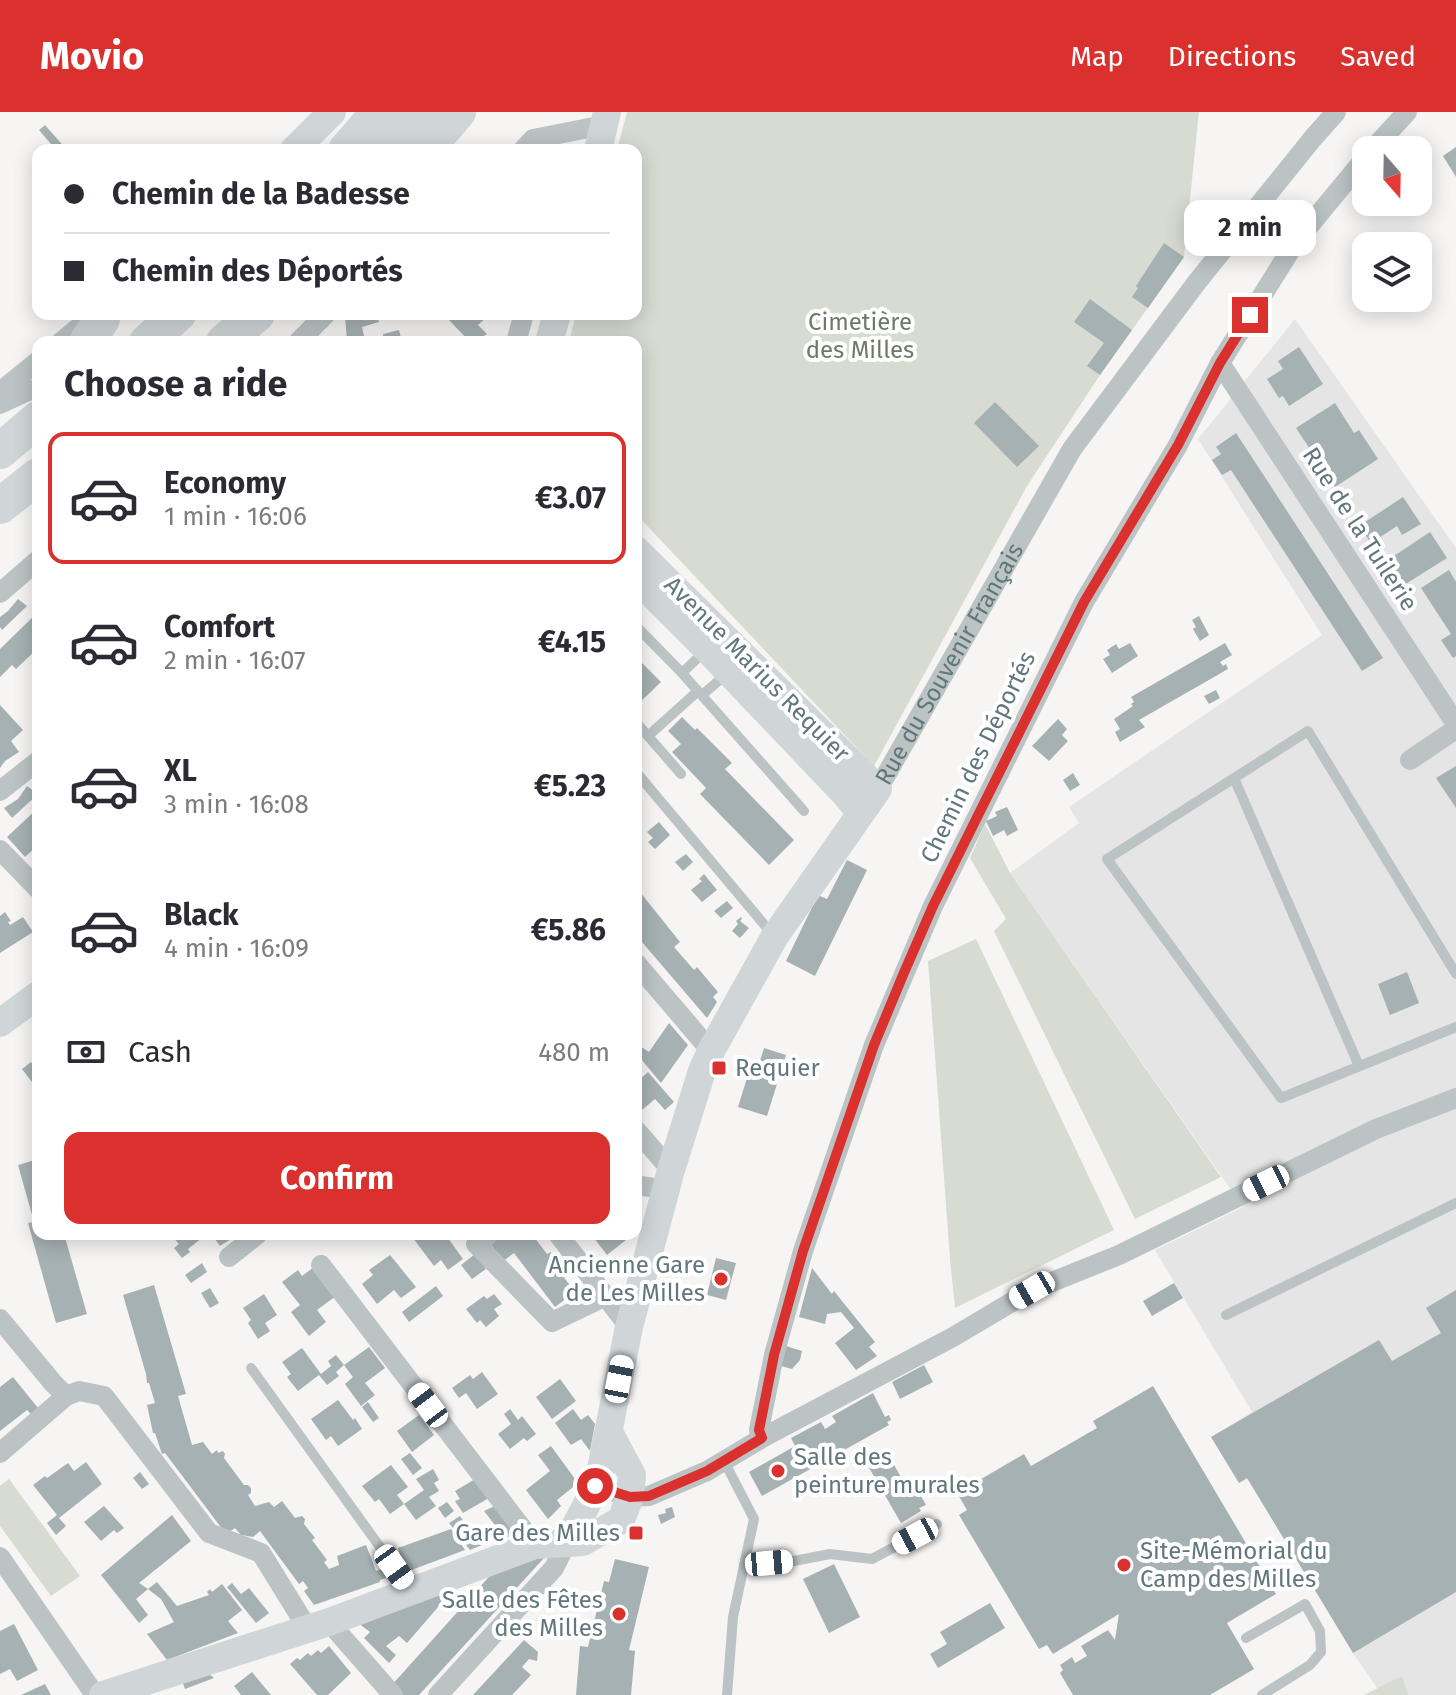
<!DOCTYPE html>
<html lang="en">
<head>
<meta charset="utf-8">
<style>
	body { margin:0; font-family:"Fira Sans",sans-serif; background:#f7f7f7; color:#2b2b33; height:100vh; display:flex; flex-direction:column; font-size:30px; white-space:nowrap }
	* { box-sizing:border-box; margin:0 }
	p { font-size:26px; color:#7c7c81 }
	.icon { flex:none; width:44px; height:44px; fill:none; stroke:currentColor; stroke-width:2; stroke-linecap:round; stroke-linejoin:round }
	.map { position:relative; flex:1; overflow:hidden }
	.panel { position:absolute; left:32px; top:224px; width:610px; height:904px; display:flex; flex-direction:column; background:#fff; border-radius:16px; box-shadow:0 4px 20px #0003 }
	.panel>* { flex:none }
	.top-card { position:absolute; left:32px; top:32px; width:610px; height:176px; border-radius:16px; box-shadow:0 4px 20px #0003; display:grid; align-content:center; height:176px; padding:0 32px; background:#fff }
	.needle { width:52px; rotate:160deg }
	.fabs { position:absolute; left:1352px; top:24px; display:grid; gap:16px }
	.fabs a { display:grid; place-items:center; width:80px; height:80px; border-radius:16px; background:#fff; box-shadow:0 4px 20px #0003; font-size:40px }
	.end { position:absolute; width:36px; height:36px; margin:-18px; border:10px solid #db312e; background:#fff; box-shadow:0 0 0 4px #fff }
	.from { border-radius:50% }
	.bubble { position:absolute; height:56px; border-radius:16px; background:#fff; box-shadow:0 4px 20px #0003; font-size:26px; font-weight:700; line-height:56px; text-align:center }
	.car { position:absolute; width:24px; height:48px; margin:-24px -12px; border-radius:10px; box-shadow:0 0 6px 2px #0007; background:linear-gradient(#fff 24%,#345 0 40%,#fff 0 76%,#345 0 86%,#fff 0) }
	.top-card b { display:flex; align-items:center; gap:28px; height:76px; font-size:30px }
	.top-card b+b { border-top:2px solid #e1e1e2 }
	.top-card i { width:20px; height:20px; background:#2b2b33 }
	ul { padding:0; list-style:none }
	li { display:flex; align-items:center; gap:24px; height:132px; margin:0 16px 12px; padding:0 16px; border:4px solid transparent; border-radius:16px }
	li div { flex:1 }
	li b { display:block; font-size:30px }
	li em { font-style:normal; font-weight:700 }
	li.active { border-color:#db312e }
	li>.icon { width:72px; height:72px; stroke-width:1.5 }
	h2 { padding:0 32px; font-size:36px; line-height:96px }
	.pay { display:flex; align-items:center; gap:20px; height:88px; padding:0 32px; font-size:30px }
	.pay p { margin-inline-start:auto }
	.primary-button { display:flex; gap:16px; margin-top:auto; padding:16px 32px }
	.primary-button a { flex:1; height:92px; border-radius:16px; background:#db312e; color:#fff; font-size:32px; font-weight:700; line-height:92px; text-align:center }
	header { display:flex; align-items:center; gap:48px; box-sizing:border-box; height:112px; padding:0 40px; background:#db312e; color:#fff }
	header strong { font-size:38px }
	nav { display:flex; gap:44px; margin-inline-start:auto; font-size:28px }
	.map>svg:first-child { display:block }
	.built { fill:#e4e5e4 }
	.green { fill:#d7dbd2 }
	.building { fill:#a6b1b3 }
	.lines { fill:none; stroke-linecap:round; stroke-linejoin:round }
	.lane { stroke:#bcc3c4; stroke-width:10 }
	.street { stroke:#bcc3c4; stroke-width:20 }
	.secondary { stroke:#d0d6d8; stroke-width:28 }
	.highway { stroke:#d0d6d8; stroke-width:36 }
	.route { stroke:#db312e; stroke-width:10 }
	.poi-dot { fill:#db312e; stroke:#fff; stroke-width:3 }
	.labels { text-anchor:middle; stroke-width:8; stroke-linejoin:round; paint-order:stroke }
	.park-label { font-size:24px; fill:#6e7a65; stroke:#fff }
	.street-label { font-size:24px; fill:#62777c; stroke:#fff }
	.poi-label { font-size:24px; fill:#62777c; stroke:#fff; text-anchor:start }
</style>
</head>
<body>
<header>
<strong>Movio</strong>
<nav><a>Map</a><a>Directions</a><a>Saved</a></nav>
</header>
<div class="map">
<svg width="1456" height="1583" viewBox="0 0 1456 1583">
	<rect width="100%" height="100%" fill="#f6f5f3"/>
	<polygon class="built" points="1295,207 1456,436 1456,1583 1382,1583 1353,1541 1248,1367 1239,1371 1211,1325 1252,1300 1155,1138 1243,1095 1010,761 1079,711 1069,695 1322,523 1198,327"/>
	<g class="green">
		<polygon points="627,0 1199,0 1184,145 1100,263 1027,374 874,654 636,402 636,230 569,230 576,202 636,202 636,38 617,38"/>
		<polygon points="985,712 1010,761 1221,1065 1135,1107 994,819 1006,807 970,746"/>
		<polygon points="976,827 1114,1118 955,1196 950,1147 928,849"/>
		<polygon points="9,1367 80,1464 51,1484 0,1414 0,1374"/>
		<polygon points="1402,1564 1408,1583 1364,1583"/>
	</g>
	<g class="building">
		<polygon points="45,13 67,38 56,38 39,18"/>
		<polygon points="1456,35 1456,65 1443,44"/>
		<polygon points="1164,131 1184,145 1148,196 1132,185 1138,176 1136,174"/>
		<polygon points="1090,187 1132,218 1100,263 1087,254 1104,231 1074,210"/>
		<polygon points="363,202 377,202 379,210 362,215 364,224 347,228 345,205"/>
		<polygon points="453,202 490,202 478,213 487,222 474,230 470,230 448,207"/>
		<polygon points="399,218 402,230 384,230 383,222"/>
		<polygon points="1299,235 1323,272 1289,294 1283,284 1279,286 1267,267 1283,257 1278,249"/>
		<polygon points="995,290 1039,334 1017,355 974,311"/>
		<polygon points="1335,291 1354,321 1359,318 1378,347 1335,375 1296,316"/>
		<polygon points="1236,321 1383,546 1362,559 1231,358 1222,363 1212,348 1221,342 1216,335"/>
		<polygon points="1403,385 1421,412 1402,423 1397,414 1371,431 1359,414"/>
		<polygon points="1430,420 1447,446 1404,473 1388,448"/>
		<polygon points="1449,458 1456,470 1456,544 1453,546 1441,528 1451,522 1421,476"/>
		<polygon points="18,487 27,494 2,518 0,515 0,505 8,499"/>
		<polygon points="38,500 38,536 16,557 12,553 0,565 0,537"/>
		<polygon points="1199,504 1209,523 1200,529 1193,517 1196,515 1192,508"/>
		<polygon points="1130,531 1138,544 1112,561 1103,547 1110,543 1107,538 1116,532 1119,537"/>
		<polygon points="1225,531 1232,543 1220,550 1223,554 1226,552 1228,557 1139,608 1145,615 1120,630 1115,620 1120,617 1114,607 1133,594 1131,592 1134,590 1131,585"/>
		<polygon points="636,545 661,570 636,594"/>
		<polygon points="1216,578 1220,586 1209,592 1204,584"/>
		<polygon points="0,593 23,618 11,629 19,640 5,649 0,656"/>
		<polygon points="682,605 695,618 697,616 732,651 725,657 794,728 769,753 700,682 706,676 672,640 681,632 668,619"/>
		<polygon points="1058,607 1067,617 1062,623 1068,629 1049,649 1032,634"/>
		<polygon points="1456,654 1456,696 1436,666"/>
		<polygon points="1073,661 1080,673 1070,679 1063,668"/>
		<polygon points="27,674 38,682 12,706 4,696 18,687"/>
		<polygon points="1007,695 1018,718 1007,724 1004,718 993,724 986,709 997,704 995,700"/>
		<polygon points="38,696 38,733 25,745 7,725"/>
		<polygon points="659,710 670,723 655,737 648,730 653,726 647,720"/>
		<polygon points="686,742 693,750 683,759 675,750"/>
		<polygon points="847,748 867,758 815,864 786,849 818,783 827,787"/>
		<polygon points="704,762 717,778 702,790 691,778 702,769 699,767"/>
		<polygon points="640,780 680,830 674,835 694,858 697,855 718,880 713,885 717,890 707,906 636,823 636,784"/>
		<polygon points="727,789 733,796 721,806 714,799"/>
		<polygon points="5,800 11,809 8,810 10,813 23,805 33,820 0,841 0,804"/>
		<polygon points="741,805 742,807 740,809 749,816 740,826 732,819 738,812 736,809"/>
		<polygon points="1407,860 1419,891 1390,903 1378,872"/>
		<polygon points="669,911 688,933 661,971 636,941 640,934 649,940"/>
		<polygon points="764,936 786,943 767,1004 738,995 747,966 754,968"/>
		<polygon points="31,950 38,959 38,978 22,957"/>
		<polygon points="648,960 674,990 665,998 655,987 636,1003 636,971"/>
		<polygon points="38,1047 38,1122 64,1122 87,1202 56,1211 28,1111 34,1110 18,1053"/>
		<polygon points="170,1122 207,1122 188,1137 190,1140 182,1146 174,1136 179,1132"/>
		<polygon points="220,1122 239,1122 220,1134 214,1126"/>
		<polygon points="410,1122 445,1122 463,1147 448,1158 441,1148 434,1154"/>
		<polygon points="501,1122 538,1122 534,1125 547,1142 551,1140 566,1160 562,1163 575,1180 555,1195 514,1141 503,1149 490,1131"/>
		<polygon points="591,1122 629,1122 631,1124 607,1143"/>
		<polygon points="475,1142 486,1157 472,1167 461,1153"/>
		<polygon points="390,1143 416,1175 401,1186 394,1178 377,1192 362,1172 373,1163 369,1158"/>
		<polygon points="716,1146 736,1151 726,1188 707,1183"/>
		<polygon points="202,1151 207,1160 191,1171 185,1163"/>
		<polygon points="314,1155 336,1184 317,1198 326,1210 309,1224 291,1200 300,1193 282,1170 298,1158 302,1164"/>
		<polygon points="812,1156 832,1182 834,1179 875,1230 869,1235 877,1244 856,1258 835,1231 854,1216 841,1200 827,1202 825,1212 799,1205"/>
		<polygon points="1174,1171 1183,1186 1152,1204 1143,1189"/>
		<polygon points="154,1173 186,1282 178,1284 192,1333 203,1330 212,1342 217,1338 218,1341 223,1339 225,1342 224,1346 244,1373 248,1373 251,1376 251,1381 248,1383 255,1394 269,1390 274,1395 282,1389 295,1406 302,1404 305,1407 304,1412 315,1426 312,1428 327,1448 324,1450 329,1457 339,1453 337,1444 366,1433 376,1459 382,1457 386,1466 380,1468 380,1470 314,1493 304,1479 308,1476 303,1469 299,1472 260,1419 253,1425 241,1423 235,1416 226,1422 165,1341 162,1342 155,1321 153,1321 147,1293 155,1291 149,1271 147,1271 146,1262 123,1183"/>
		<polygon points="436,1174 443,1184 409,1210 402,1200"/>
		<polygon points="210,1176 219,1191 210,1196 201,1181"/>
		<polygon points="1456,1178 1456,1480 1353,1541 1247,1366 1239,1371 1211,1325 1379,1228 1392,1249 1441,1221 1426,1196"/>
		<polygon points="264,1182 277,1203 265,1211 270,1219 258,1227 248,1211 251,1208 243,1196"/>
		<polygon points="494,1182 502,1192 494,1197 499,1204 486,1215 480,1208 477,1211 466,1197 484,1184 487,1187"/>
		<polygon points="786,1234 802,1239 800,1248 792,1257 781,1254"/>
		<polygon points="369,1235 385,1256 365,1271 375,1283 361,1294 345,1272 353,1265 344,1253"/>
		<polygon points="302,1236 321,1262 331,1254 328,1249 336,1243 344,1253 336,1260 339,1264 327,1273 319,1263 298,1279 287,1265 291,1262 282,1250"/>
		<polygon points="924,1253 933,1270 900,1287 892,1270"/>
		<polygon points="482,1260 498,1282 477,1297 466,1281 459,1286 452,1276 470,1263 473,1267"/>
		<polygon points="13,1265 38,1296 31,1302 27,1298 0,1319 0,1275"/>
		<polygon points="560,1267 576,1289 552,1307 536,1285"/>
		<polygon points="1153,1274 1276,1482 1227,1511 1254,1557 1210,1583 1073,1583 1060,1561 1063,1558 1060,1553 1072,1545 1075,1551 1087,1544 1081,1534 1108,1518 1115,1528 1119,1502 1053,1542 1047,1533 1039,1537 959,1403 967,1398 957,1381 1024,1342 1031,1354 1097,1316 1093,1309"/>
		<polygon points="873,1281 885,1305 889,1303 891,1308 887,1310 889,1313 762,1384 749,1360 795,1334 791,1326 821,1310 825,1317 836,1310 832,1304"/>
		<polygon points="338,1288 353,1308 355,1306 362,1317 338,1334 331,1324 326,1328 311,1307"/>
		<polygon points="368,1290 379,1306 373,1310 362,1295"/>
		<polygon points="510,1297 518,1308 522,1304 536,1322 527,1329 524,1326 510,1337 498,1322 511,1312 504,1302"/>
		<polygon points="573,1297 581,1308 588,1303 595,1312 590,1339 581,1327 571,1333 555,1311"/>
		<polygon points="419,1303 434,1323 412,1340 397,1319"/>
		<polygon points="551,1334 578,1371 557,1388 561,1394 548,1407 526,1378 550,1359 538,1343"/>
		<polygon points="882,1340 885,1344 888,1342 907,1376 914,1372 926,1393 919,1396 921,1399 901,1411 868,1354 879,1347 876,1343"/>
		<polygon points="410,1341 422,1356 413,1363 401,1347"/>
		<polygon points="86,1350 102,1372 59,1406 66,1414 56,1423 47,1411 57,1403 33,1373 45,1364 47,1366 68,1351 74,1359"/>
		<polygon points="391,1353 408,1375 397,1383 404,1392 390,1402 379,1387 375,1390 362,1374"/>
		<polygon points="433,1357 439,1368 434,1371 439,1379 429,1385 436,1394 416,1408 404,1392 424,1378 416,1367"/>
		<polygon points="140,1360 149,1372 142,1377 133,1366"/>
		<polygon points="477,1366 489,1386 463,1401 455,1389 460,1387 455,1379"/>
		<polygon points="447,1390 454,1399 445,1406 438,1396"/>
		<polygon points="497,1393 518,1421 505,1426 484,1399"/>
		<polygon points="104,1394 124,1416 117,1421 114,1418 101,1429 84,1410"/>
		<polygon points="672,1395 675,1405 661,1412 658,1403 666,1401 665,1397"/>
		<polygon points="172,1403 191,1429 139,1471 148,1477 157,1470 177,1494 209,1483 207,1480 210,1477 212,1480 222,1472 242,1498 228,1509 238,1521 167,1548 147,1522 174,1510 161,1487 148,1477 136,1487 148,1503 139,1511 101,1463"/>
		<polygon points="460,1404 462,1407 482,1433 470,1438 449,1411"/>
		<polygon points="451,1417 465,1438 406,1460 399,1443 400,1443 398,1436"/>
		<polygon points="540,1441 544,1446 419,1583 399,1583 391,1574 496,1457"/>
		<polygon points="615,1447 649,1455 629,1538 635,1539 631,1583 576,1583 580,1534 588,1535 604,1469 609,1470"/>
		<polygon points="834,1452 860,1505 829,1521 803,1467"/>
		<polygon points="232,1471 241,1482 249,1476 269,1501 256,1511 227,1475"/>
		<polygon points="437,1480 445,1487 407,1531 399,1524 386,1534 396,1543 389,1551 364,1526 370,1520 358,1511"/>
		<polygon points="990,1491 1005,1516 938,1556 930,1542 947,1532 940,1520"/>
		<polygon points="14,1512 38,1558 17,1569 10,1557 0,1562 0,1519"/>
		<polygon points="524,1528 538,1540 537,1549 529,1547 522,1555 531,1563 512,1583 473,1583"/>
		<polygon points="329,1534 351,1561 328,1583 317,1583 290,1552 297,1546 300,1548 308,1541 311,1544 318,1538 321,1541"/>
		<polygon points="252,1560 271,1583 241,1583 234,1574"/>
		<polygon points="209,1562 214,1566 185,1577 182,1569"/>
		<polygon points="45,1572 51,1583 21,1583"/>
	</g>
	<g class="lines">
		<g class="lane">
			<polyline points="636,514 682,561 706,538"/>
			<polyline points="682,561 804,699"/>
			<polyline points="702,583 729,560"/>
			<polyline points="636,610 648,624 698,579"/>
			<polyline points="648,624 681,662"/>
			<polyline points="636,660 773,823"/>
			<polyline points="1234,666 1359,954"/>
			<polyline points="1456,862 1308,619 1107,747 1281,986 1456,915"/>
			<polyline points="1226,1203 1456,1091"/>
			<polyline points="251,1256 411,1478"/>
			<polyline points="724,1349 754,1407 733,1505 727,1583"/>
			<polyline points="744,1453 794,1449 830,1442 872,1447 937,1412"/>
			<polyline points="1246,1526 1305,1492 1320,1519 1321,1540 1310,1553 1262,1583"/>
		</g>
		<g class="street">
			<polyline points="523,38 533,27 604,13"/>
			<polyline points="1372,38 1407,0"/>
			<polyline points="61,230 83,212 95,209"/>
			<polyline points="298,230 326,202"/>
			<polyline points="516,230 524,202"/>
			<polyline points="1220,251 1456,612"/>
			<polyline points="0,280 38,249"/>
			<polyline points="0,292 30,278 38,279"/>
			<polyline points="0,481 38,448"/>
			<polyline points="1410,648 1456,617"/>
			<path id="s1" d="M878,677L1072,337L1197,170L1313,26L1336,0"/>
			<polyline points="0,679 38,649"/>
			<polyline points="0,738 38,777"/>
			<polyline points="636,851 711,939"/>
			<polyline points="636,1018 671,1058"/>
			<polyline points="636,1073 667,1078"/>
			<polyline points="489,1122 476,1132 552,1210 606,1184"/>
			<polyline points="558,1122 629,1215"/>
			<polyline points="229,1145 258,1122"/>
			<polyline points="321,1153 535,1433"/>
			<polyline points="0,1207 53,1271 66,1284"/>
			<polyline points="762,1326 759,1318 774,1243 803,1139 874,933 933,794 1084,490 1178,333 1220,251 1295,131 1366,45"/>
			<polyline points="0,1341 66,1284 79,1279 104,1284 209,1421 261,1441 308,1517"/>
			<polyline points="595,1374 630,1385 649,1384 707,1359 762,1326 953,1225 1032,1178 1119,1143 1376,1017 1456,986"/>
			<polyline points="0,1445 95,1583"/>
			<polyline points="329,1510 393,1583"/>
			<polyline points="438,1583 554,1456 567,1430"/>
		</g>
		<g class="secondary">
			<polyline points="294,38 332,0"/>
			<polyline points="598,38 607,0"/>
			<polyline points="549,230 557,202"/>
			<polyline points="636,466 707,537 846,683 860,700"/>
			<polyline points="0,911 38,883"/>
			<polyline points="567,1430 586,1394 600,1362 629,1215 671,1058 702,959 711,939 775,824 878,677 636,438"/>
			<polyline points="103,1583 329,1510 535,1433 583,1430 621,1408 630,1385 632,1363 609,1320"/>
		</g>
		<g class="highway">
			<polyline points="346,38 379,0"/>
			<polyline points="390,38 421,0"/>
			<polyline points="425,38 458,0"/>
			<polyline points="87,230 102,207"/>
			<polyline points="147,230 178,202"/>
			<polyline points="224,230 257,202"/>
			<polyline points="0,339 38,307"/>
			<polyline points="0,394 38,364"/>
		</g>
	</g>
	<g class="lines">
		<polyline class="route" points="595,1374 630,1385 649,1384 707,1359 762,1326 759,1318 774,1243 803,1139 874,933 903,863 933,794 1084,490 1178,333 1220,251 1250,203"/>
	</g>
	<g class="poi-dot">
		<rect x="711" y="948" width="16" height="16" rx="4"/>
		<circle cx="721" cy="1167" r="8"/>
		<circle cx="778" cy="1359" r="8"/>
		<rect x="628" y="1413" width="16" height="16" rx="4"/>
		<circle cx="1124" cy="1453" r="8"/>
		<circle cx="619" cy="1502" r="8"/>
	</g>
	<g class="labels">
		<g class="park-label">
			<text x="860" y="218">Cimetière<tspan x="860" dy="28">des Milles</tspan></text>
		</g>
		<g class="street-label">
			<text transform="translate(1360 417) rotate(57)" y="8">Rue de la Tuilerie</text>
			<text dy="8" stroke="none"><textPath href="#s1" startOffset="144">Rue du Souvenir Français</textPath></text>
			<text transform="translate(757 557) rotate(45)" y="8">Avenue Marius Requier</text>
			<text transform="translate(978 645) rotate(-64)" y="8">Chemin des Déportés</text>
		</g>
		<g class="poi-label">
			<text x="735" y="964">Requier</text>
			<text x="705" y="1161" text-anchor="end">Ancienne Gare<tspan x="705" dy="28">de Les Milles</tspan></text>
			<text x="794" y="1353">Salle des<tspan x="794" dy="28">peinture murales</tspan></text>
			<text x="620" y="1429" text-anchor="end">Gare des Milles</text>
			<text x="1140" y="1447">Site-Mémorial du<tspan x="1140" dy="28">Camp des Milles</tspan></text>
			<text x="603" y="1496" text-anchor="end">Salle des Fêtes<tspan x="603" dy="28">des Milles</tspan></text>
		</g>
	</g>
</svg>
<div class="fabs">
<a><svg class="needle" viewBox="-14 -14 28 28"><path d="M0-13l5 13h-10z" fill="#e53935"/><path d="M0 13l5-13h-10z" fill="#7c7c81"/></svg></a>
<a><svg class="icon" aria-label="layers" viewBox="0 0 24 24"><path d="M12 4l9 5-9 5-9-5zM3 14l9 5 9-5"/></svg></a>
</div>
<i class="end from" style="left:595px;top:1374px"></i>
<i class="end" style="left:1250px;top:203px"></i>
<div class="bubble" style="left:1184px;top:88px;width:132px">2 min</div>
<i class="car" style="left:1266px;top:1071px;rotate:244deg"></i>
<i class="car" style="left:1032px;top:1178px;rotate:240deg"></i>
<i class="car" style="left:619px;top:1267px;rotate:11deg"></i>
<i class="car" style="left:428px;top:1293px;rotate:323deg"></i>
<i class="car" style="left:915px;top:1424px;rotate:242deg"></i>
<i class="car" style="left:769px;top:1451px;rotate:85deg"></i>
<i class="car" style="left:394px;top:1455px;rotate:144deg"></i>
<div class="top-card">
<b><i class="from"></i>Chemin de la Badesse</b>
<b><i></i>Chemin des Déportés</b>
</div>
<section class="panel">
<h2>Choose a ride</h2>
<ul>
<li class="active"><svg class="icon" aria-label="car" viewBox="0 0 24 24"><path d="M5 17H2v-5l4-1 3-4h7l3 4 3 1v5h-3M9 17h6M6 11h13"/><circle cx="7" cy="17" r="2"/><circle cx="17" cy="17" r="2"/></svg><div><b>Economy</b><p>1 min · 16:06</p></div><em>€3.07</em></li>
<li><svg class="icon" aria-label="car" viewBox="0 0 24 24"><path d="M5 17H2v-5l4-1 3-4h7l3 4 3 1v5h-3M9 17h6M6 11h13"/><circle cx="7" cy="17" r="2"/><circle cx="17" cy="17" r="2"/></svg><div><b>Comfort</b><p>2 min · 16:07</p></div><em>€4.15</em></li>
<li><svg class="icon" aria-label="car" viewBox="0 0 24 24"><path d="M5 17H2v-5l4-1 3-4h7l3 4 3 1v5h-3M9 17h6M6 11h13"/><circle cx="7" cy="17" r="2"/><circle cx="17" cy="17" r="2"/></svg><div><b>XL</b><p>3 min · 16:08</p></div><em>€5.23</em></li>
<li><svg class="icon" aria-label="car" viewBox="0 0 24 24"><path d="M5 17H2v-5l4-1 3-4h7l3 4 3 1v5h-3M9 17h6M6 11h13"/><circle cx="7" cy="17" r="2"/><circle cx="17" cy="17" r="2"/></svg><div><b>Black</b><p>4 min · 16:09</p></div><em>€5.86</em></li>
</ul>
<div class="pay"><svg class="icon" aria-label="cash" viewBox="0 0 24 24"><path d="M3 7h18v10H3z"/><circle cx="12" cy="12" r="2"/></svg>Cash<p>480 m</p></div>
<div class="primary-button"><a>Confirm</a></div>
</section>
</div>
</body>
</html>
